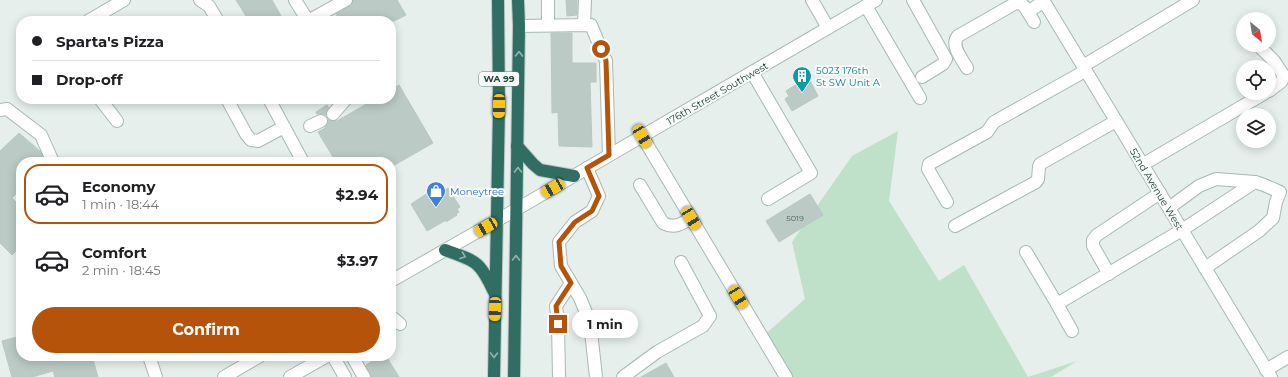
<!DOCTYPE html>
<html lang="en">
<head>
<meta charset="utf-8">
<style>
	body { margin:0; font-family:Montserrat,sans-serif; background:#f2f2f2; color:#202124; height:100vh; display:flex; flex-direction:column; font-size:15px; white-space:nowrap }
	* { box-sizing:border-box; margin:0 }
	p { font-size:13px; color:#757577 }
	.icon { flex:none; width:22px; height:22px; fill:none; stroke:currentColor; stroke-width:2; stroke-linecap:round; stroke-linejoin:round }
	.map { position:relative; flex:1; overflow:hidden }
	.side { position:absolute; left:16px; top:157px; width:380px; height:204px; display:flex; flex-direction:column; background:#fff; border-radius:16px; box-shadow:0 2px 10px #0003 }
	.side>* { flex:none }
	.hud { position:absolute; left:16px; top:16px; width:380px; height:88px; border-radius:16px; box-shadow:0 2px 10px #0003; display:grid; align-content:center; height:88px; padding:0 16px; background:#fff }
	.needle { width:26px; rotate:150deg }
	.buttons { position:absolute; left:1236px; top:12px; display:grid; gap:8px }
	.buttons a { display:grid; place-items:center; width:40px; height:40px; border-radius:50%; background:#fff; box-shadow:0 2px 10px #0003; font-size:20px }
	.end { position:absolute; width:18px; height:18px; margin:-9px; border:5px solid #b45309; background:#fff; box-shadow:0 0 0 2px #fff }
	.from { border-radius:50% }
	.bubble { position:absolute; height:28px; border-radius:14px; background:#fff; box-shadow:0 2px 10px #0003; font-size:13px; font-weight:700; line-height:28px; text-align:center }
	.car { position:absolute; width:12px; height:24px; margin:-12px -6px; border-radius:5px; box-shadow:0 0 3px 1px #0007; background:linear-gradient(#f5c518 24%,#345 0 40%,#f5c518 0 76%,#345 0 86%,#f5c518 0) }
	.hud b { display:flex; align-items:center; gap:14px; height:38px; font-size:15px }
	.hud b+b { border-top:1px solid #e0e0e0 }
	.hud i { width:10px; height:10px; background:#202124 }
	ul { padding:7px 0 0; list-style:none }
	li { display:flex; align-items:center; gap:12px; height:60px; margin:0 8px 6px; padding:0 8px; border:2px solid transparent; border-radius:16px }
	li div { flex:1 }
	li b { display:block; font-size:15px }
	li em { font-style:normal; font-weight:700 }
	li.current { border-color:#b45309 }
	li>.icon { width:36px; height:36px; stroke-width:1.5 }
	.button { display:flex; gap:8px; margin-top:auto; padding:8px 16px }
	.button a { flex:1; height:46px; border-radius:24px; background:#b45309; color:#fff; font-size:16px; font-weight:700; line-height:46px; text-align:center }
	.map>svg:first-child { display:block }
	.green { fill:#bfe0c9 }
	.building { fill:#bbcac4; stroke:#b8c9c2 }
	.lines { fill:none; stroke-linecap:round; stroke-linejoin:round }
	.minor-casing { stroke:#a8b8b3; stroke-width:14 }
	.highway-casing { stroke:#c2cac8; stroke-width:14 }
	.minor { stroke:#fff; stroke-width:12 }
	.highway { stroke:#306e63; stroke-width:12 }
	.oneway { stroke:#94b4ae }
	.route { stroke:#b45309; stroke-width:5 }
	.labels { text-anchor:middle; stroke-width:4; stroke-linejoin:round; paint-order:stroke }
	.number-label { font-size:8px; fill:#4a645d }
	.shield { fill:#f7fbf9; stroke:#637a74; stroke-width:1 }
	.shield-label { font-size:9px; font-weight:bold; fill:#24423b }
	.culture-label { font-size:10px; fill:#0d838f; stroke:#f7fbf9; text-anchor:start }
	.street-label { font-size:10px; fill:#24423b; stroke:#f7fbf9 }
	.shop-label { font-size:10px; fill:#366cbe; stroke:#f7fbf9; text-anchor:start }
</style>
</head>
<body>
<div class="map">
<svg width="1288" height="377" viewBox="0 0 1288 377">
	<rect width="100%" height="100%" fill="#e6efeb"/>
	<polygon class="green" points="898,131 889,201 939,281 964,265 1028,377 1077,361 1051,377 789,377 762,337 805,299 792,242 852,156"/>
	<g class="building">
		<polygon points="236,0 272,0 284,21 249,21"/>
		<polygon points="353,0 397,0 406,15 394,21 340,21 336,14 350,6"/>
		<polygon points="566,0 577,0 577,15 567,16"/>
		<polygon points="551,33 572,33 572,63 596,63 596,82 590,82 592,147 559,146 558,112 552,113"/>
		<polygon points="808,77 818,96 792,111 785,99 789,96 786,91"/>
		<polygon points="399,85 433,143 391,167 391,162 336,162 318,132 325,128 327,125 328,120 337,121 375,99 391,99 391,90"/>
		<polygon points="327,105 329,108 326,112 326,115 322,114 317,114 316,112"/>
		<polygon points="19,133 41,152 45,162 21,162 21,189 12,198 21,207 21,246 12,255 0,243 0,151"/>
		<polygon points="440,185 442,187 443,186 445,190 448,188 460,207 457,209 459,212 456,214 457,215 446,222 446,220 427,231 411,204"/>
		<polygon points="810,194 823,215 779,242 766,221"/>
		<polygon points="21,336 21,356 92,356 98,377 55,377 53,371 32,377 12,377 2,341"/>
		<polygon points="380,356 386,356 399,377 371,377 366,365"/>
		<polygon points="666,363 674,377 641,377"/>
	</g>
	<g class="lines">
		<g class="minor-casing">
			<g id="minor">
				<polyline points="200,0 209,6 218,21"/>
				<polyline points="295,0 308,21"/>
				<polyline points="812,0 828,28"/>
				<polyline points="913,0 946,59 943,64 922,77"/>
				<polyline points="1043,0 1271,377"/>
				<polyline points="866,6 920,98"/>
				<polyline points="1028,12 1034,22"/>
				<polyline points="88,21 124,0"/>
				<polyline points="308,21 346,0"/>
				<polyline points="548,24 548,0"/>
				<polyline points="584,25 585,0"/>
				<polyline points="519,26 591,25 606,61 609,155"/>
				<polyline points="1258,45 1274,61 1284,76 1281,82 1269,91"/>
				<polyline points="1083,66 1193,0"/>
				<path d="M967,68C962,59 950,45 958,36L1014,4C1022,1 1024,6 1028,12L1044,1"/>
				<polyline points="752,72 811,173 768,199"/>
				<polyline points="100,99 117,121"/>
				<polyline points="227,99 246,134 251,140 258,141 284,127"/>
				<polyline points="269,99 303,162"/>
				<polyline points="0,110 7,109 41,135 53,162"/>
				<polyline points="333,114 346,99"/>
				<polyline points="310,126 321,121"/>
				<polyline points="642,136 786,377"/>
				<polyline points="1142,165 1265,93"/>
				<polyline points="587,168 599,196 592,211 575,222 559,242 561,266 580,298 590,322 596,377"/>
				<path d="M640,185L663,223C674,229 682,224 691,218"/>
				<polyline points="947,202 928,169 929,164 987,132 994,122 1085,71"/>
				<polyline points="1169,208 1199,186 1216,179 1255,182 1264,185 1280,192 1276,202 1273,218 1259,231 1205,268"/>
				<polyline points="955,226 1036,182 1038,179 1039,167 1040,164 1116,121"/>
				<polyline points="1026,252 1057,304 1182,230 1255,182"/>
				<polyline points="1109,274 1093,246 1093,240 1097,235 1160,193"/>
				<polyline points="391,281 517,209 876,0"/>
				<polyline points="1057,304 1072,331"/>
				<polyline points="391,318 393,318 400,324"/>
				<polyline points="149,356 156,377"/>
				<polyline points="333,356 345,377"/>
				<polyline points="352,356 364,377"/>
				<polyline points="1266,370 1288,357"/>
				<polyline points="224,377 260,356"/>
				<polyline points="290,377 327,356"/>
				<polyline points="559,377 558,323 556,306 571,283"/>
				<polyline points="623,377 657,352 703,326 710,316 681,262"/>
			</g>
		</g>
		<g class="highway-casing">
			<g id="highway">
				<polyline points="517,146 533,164 540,170 574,176"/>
				<path d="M445,250C476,261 480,261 494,292"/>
				<polyline points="494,377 499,106 498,0"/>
				<polyline points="514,377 519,26 518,0"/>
			</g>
		</g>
		<use href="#minor" class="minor"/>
		<use href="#highway" class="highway"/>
	</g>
	<defs><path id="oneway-chevron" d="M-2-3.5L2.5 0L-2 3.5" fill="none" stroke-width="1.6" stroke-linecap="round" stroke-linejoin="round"/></defs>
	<g class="oneway">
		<use href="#oneway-chevron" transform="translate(519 54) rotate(-89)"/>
		<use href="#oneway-chevron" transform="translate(518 170) rotate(-90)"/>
		<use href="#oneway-chevron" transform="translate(463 256) rotate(20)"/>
		<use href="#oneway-chevron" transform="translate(516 258) rotate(-89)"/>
		<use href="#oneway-chevron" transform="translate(494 355) rotate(91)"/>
	</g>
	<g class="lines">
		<polyline class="route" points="558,324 556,306 571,283 561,266 559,242 575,222 592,211 599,196 587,168 609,155 606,61 601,49"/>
	</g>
	<defs>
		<g id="building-pin" transform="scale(1)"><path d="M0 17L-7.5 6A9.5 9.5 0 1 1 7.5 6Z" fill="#0f9aa8" stroke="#f7fbf9"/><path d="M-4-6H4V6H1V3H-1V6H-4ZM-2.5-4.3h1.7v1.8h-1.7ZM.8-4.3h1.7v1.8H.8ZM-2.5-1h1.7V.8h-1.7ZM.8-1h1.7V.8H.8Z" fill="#fff"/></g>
		<g id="shop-pin" transform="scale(1)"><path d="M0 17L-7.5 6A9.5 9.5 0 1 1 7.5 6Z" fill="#3f7fe0" stroke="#f7fbf9"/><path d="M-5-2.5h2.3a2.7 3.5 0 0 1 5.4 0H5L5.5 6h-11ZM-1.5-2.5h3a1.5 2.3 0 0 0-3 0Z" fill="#fff"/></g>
	</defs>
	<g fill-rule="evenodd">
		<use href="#building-pin" x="802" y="76"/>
		<use href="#shop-pin" x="436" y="191"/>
	</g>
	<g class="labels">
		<g class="number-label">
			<text x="795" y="221">5019</text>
		</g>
		<rect class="shield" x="479" y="72" width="40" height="14" rx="3"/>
		<g class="shield-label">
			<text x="499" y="82">WA 99</text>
		</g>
		<g class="culture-label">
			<text x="816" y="74">5023 176th<tspan x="816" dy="12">St SW Unit A</tspan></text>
		</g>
		<g class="street-label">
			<text transform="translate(717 93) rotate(-30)" y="4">176th Street Southwest</text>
			<text transform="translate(1157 189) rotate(59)" y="4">52nd Avenue West</text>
		</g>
		<g class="shop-label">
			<text x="450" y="195">Moneytree</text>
		</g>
	</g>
</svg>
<div class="buttons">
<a><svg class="needle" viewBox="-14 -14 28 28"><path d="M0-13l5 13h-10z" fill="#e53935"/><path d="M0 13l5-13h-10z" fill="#757577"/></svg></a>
<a><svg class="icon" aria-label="locate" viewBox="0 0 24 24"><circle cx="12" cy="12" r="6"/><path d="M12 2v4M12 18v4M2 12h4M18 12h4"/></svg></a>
<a><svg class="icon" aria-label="layers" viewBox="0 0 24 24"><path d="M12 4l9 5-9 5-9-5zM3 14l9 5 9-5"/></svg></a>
</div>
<i class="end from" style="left:601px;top:49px"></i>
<i class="end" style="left:558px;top:324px"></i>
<div class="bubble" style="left:572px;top:310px;width:66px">1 min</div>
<i class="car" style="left:499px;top:106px;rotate:181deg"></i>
<i class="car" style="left:642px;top:136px;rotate:149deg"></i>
<i class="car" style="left:553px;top:188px;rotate:240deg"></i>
<i class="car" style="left:691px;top:218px;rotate:149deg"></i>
<i class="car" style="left:486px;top:227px;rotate:240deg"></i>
<i class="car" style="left:738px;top:297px;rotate:149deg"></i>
<i class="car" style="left:495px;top:309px;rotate:182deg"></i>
<div class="hud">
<b><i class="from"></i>Sparta's Pizza</b>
<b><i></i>Drop-off</b>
</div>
<section class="side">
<ul>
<li class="current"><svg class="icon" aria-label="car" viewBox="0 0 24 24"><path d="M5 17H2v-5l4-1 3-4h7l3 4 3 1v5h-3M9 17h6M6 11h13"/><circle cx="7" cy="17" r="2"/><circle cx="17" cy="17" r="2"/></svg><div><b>Economy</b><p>1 min · 18:44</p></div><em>$2.94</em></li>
<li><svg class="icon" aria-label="car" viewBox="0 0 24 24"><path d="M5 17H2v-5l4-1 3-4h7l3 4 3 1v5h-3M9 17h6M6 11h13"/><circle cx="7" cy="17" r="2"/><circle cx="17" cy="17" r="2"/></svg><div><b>Comfort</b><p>2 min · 18:45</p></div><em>$3.97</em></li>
</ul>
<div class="button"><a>Confirm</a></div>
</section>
</div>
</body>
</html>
